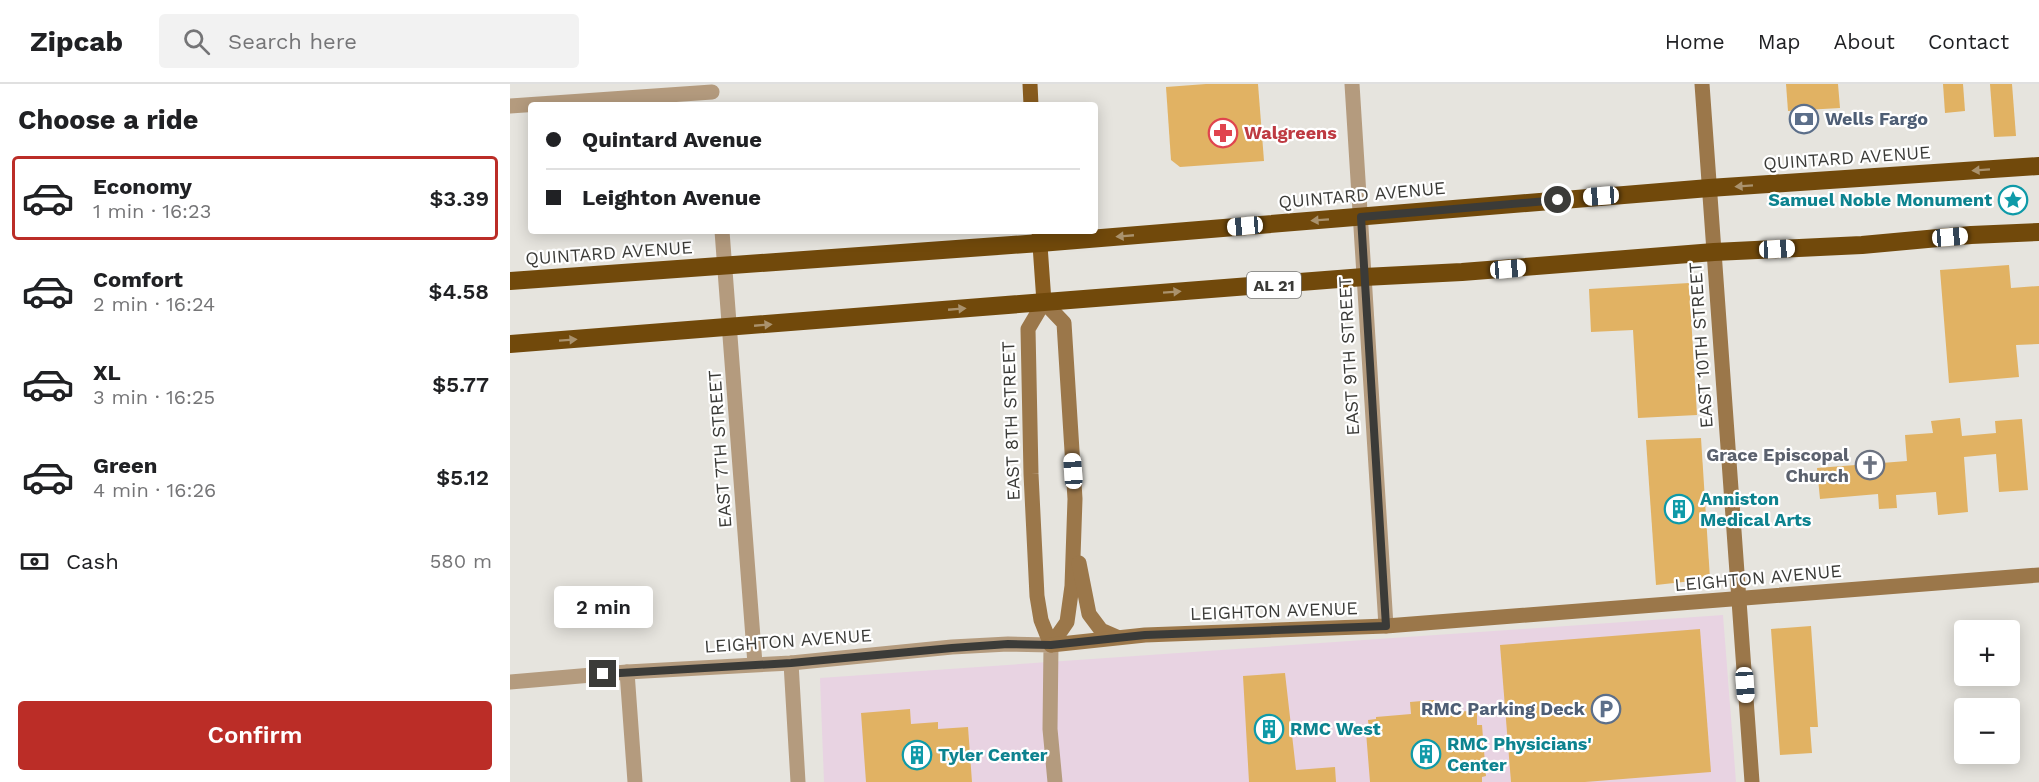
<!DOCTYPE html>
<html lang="en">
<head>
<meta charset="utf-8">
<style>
	body { margin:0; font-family:"Work Sans",sans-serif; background:#f2f2f2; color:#202124; height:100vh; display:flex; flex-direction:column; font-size:22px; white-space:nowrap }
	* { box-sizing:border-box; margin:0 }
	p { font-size:20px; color:#757577 }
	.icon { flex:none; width:33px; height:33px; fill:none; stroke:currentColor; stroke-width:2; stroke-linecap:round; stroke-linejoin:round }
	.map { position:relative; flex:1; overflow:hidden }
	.side { display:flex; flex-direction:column; background:#fff; width:510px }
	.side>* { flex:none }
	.hud { position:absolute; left:18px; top:18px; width:570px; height:132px; border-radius:6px; box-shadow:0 3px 15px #0003; display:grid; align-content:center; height:132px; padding:0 18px; background:#fff }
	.controls { position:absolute; left:1444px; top:536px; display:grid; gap:12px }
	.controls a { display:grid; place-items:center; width:66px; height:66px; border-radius:6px; background:#fff; box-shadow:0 3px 15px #0003; font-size:30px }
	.end { position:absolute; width:27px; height:27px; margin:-14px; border:8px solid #3b3b38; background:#fff; box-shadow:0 0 0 3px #fff }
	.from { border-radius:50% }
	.bubble { position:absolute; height:42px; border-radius:6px; background:#fff; box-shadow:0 3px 15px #0003; font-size:20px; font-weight:600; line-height:42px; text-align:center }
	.car { position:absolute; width:18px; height:36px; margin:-18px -9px; border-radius:8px; box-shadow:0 0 4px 2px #0007; background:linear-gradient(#fff 24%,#345 0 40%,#fff 0 76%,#345 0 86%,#fff 0) }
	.hud b { display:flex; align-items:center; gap:21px; height:57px; font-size:22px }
	.hud b+b { border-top:2px solid #e0e0e0 }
	.hud i { width:15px; height:15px; background:#202124 }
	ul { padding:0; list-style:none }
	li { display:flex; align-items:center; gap:18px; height:84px; margin:0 12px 9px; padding:0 6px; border:3px solid transparent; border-radius:6px }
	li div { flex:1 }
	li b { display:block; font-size:22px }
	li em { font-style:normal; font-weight:600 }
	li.active { border-color:#bb2d27 }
	li>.icon { width:54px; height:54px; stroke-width:1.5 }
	h2 { padding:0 18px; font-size:27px; line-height:72px }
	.pay { display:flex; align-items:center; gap:15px; height:66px; padding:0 18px; font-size:22px }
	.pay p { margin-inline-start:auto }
	.cta { display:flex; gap:12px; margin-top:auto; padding:12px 18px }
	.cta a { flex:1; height:69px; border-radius:6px; background:#bb2d27; color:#fff; font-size:24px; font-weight:600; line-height:69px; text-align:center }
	header { display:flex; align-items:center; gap:36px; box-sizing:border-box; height:84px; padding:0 30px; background:#fff; border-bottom:2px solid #e0e0e0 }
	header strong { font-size:28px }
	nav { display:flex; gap:33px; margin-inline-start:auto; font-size:21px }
	.search { width:420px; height:54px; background:#f2f2f2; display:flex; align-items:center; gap:15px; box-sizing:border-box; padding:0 21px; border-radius:6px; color:#757577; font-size:22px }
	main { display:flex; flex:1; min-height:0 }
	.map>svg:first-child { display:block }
	.medical { fill:#e8d3e2 }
	.building { fill:#e1b263 }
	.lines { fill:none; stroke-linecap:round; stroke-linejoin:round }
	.street { stroke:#b49b7e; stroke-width:15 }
	.secondary { stroke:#9b774a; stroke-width:15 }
	.primary { stroke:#885c1f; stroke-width:15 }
	.highway { stroke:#71490b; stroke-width:18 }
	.oneway { fill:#aa926d }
	.route { stroke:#3b3b38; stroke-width:8 }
	.labels { text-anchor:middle; stroke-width:4.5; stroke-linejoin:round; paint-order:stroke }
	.shield { fill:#fff; stroke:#767674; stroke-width:1.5 }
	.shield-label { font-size:16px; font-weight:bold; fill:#3b3b38 }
	.service-label { font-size:18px; font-weight:bold; fill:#4e5e75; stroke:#fff; text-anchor:start }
	.health-label { font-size:18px; font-weight:bold; fill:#be3a42; stroke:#fff; text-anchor:start }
	.street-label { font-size:18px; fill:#3b3b38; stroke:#fff }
	.culture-label { font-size:18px; font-weight:bold; fill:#0d838f; stroke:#fff; text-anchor:start }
	.worship-label { font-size:18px; font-weight:bold; fill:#5b616d; stroke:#fff; text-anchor:end }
</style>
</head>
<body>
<header>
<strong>Zipcab</strong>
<div class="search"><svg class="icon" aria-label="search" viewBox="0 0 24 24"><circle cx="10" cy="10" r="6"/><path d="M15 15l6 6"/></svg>Search here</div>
<nav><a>Home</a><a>Map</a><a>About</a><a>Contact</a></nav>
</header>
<main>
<section class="side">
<h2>Choose a ride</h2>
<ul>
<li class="active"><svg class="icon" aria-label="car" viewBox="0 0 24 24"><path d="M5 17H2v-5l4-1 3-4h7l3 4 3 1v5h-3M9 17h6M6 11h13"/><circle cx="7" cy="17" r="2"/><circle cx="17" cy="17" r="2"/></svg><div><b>Economy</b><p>1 min · 16:23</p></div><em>$3.39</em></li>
<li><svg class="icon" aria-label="car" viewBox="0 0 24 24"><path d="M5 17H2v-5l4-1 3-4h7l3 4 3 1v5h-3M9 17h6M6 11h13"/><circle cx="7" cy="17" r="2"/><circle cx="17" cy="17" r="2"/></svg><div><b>Comfort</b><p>2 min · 16:24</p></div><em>$4.58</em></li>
<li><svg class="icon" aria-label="car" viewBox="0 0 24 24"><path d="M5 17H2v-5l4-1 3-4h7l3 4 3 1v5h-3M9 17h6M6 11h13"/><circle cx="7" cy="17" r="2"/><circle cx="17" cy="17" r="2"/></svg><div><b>XL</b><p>3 min · 16:25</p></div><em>$5.77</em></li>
<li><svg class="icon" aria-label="car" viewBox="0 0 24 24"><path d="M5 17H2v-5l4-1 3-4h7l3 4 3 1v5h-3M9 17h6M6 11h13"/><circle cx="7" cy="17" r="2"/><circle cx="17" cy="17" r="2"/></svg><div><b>Green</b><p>4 min · 16:26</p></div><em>$5.12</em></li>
</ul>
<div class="pay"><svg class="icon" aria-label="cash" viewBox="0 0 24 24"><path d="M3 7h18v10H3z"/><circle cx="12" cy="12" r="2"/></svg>Cash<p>580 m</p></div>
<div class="cta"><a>Confirm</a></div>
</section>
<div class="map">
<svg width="1529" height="698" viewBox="0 0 1529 698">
	<rect width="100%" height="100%" fill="#e6e4de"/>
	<polygon class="medical" points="1213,531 1226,698 314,698 310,594"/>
	<g class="building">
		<polygon points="696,0 748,0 754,77 670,83 661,76 656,3"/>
		<polygon points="1276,0 1328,0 1330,24 1278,27"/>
		<polygon points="1433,0 1453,0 1455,27 1435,29"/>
		<polygon points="1480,0 1502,0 1506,52 1484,53"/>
		<polygon points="1499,181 1501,204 1529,202 1529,260 1506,261 1509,293 1439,299 1430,186"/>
		<polygon points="1179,199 1187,331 1128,334 1123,246 1081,248 1079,205"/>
		<polygon points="1450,334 1452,352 1486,349 1485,337 1512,335 1518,406 1489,408 1486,370 1454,373 1458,428 1428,431 1426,408 1386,411 1387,424 1369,425 1368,410 1310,415 1307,384 1397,377 1395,351 1423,349 1421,337"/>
		<polygon points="1191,354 1200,495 1146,501 1136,356"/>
		<polygon points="1301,542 1308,643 1300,643 1302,669 1270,671 1261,545"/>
		<polygon points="1190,545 1201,688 1075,698 1001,698 990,561"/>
		<polygon points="775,589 786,686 825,683 826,698 739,698 733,592"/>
		<polygon points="924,616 924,629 959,627 959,629 967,628 967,641 972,641 976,692 972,693 972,698 860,698 856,648 859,648 858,636 866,635 866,633 901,630 900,618"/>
		<polygon points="400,625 401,640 428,638 428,645 458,643 462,698 356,698 351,629"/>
	</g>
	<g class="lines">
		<g class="street">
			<polyline points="842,0 876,542"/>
			<polyline points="0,22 202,8"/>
			<polyline points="212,147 245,580"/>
			<polyline points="281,579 288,698"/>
			<polyline points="117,588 125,698"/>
			<polyline points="0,598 117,588 281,579 442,563 498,560 541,561 540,645 545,698"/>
		</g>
		<g class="secondary">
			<polyline points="1192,0 1242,698"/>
			<polygon points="534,218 554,239 565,415 562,502 557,538 541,561 531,536 527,512 521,390 518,245"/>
			<polyline points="569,479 579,530 591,546 607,553"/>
			<polyline points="541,561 635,551 876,542 1529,491"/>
		</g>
		<g class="primary">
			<polyline points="520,0 521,21"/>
			<polyline points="529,147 534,218"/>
		</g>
		<g class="highway">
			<polyline points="0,197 530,159 1199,104 1529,82"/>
			<polyline points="0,260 854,193 952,188 1204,168 1352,161 1461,151 1529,148"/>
		</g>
	</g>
	<defs><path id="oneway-solid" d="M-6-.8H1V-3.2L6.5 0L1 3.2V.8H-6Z" transform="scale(1.5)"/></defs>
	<g class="oneway">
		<use href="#oneway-solid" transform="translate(1471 86) rotate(176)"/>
		<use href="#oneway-solid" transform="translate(1234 102) rotate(176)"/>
		<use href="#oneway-solid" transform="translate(810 136) rotate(176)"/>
		<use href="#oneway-solid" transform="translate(615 152) rotate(175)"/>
		<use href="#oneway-solid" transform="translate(662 208) rotate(-4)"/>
		<use href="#oneway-solid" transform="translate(447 225) rotate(-5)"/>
		<use href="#oneway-solid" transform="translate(253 241) rotate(-5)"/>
		<use href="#oneway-solid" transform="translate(58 256) rotate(-4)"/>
	</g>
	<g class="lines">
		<polyline class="route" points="93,590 281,579 442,564 498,560 541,561 635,551 876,542 851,133 1048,116"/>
	</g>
	<defs>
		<g id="bank-ring" transform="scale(1.5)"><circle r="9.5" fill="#fff" stroke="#5c6f8a" stroke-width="1.5"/><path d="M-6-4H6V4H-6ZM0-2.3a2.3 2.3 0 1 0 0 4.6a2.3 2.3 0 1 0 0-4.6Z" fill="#5c6f8a"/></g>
		<g id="pharmacy-ring" transform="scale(1.5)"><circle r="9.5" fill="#fff" stroke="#e0444e" stroke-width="1.5"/><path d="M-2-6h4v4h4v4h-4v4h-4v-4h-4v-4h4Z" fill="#e0444e"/></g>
		<g id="sight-ring" transform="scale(1.5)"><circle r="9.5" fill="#fff" stroke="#0f9aa8" stroke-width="1.5"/><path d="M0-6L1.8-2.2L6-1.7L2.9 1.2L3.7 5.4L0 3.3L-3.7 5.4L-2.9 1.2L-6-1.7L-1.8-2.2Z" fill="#0f9aa8"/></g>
		<g id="church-ring" transform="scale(1.5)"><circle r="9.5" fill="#fff" stroke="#6b7280" stroke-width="1.5"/><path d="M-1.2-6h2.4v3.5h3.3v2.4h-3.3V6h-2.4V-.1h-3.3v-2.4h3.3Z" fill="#6b7280"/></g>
		<g id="building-ring" transform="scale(1.5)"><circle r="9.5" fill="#fff" stroke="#0f9aa8" stroke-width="1.5"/><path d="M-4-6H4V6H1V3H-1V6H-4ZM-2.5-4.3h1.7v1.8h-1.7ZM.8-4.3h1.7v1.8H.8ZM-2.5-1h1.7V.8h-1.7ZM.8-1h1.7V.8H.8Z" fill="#0f9aa8"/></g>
		<g id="parking-ring" transform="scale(1.5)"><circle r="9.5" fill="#fff" stroke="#5c6f8a" stroke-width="1.5"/><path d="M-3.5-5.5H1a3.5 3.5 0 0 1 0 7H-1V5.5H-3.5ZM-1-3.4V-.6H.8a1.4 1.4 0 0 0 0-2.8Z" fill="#5c6f8a"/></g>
	</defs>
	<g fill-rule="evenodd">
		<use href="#bank-ring" x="1294" y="35"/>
		<use href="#pharmacy-ring" x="713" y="49"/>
		<use href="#sight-ring" x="1503" y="116"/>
		<use href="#church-ring" x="1360" y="381"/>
		<use href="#building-ring" x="1169" y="425"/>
		<use href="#parking-ring" x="1096" y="625"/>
		<use href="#building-ring" x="759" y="645"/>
		<use href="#building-ring" x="916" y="670"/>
		<use href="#building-ring" x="407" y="671"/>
	</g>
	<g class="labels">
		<rect class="shield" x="737" y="188" width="54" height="26" rx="4.5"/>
		<g class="shield-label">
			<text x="764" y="207">AL 21</text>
		</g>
		<g class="service-label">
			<text x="1315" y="41">Wells Fargo</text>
			<text x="1075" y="631" text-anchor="end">RMC Parking Deck</text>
		</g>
		<g class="health-label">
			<text x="734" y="55">Walgreens</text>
		</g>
		<g class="street-label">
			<text transform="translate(1337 74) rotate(-4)" y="6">QUINTARD AVENUE</text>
			<text transform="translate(852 111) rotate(-5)" y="6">QUINTARD AVENUE</text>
			<text transform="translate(99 169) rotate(-4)" y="6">QUINTARD AVENUE</text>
			<text transform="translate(1191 261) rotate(-94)" y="6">EAST 10TH STREET</text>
			<text transform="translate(839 272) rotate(-93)" y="6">EAST 9TH STREET</text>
			<text transform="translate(501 337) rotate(-92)" y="6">EAST 8TH STREET</text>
			<text transform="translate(210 365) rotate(-94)" y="6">EAST 7TH STREET</text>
			<text transform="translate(1248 494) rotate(-5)" y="6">LEIGHTON AVENUE</text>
			<text transform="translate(764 527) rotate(-2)" y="6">LEIGHTON AVENUE</text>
			<text transform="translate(278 557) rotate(-4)" y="6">LEIGHTON AVENUE</text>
		</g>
		<g class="culture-label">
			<text x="1482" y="122" text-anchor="end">Samuel Noble Monument</text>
			<text x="1190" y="421">Anniston<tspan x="1190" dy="21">Medical Arts</tspan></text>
			<text x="780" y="651">RMC West</text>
			<text x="937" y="666">RMC Physicians'<tspan x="937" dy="21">Center</tspan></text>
			<text x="428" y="677">Tyler Center</text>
		</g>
		<g class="worship-label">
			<text x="1339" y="377">Grace Episcopal<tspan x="1339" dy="21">Church</tspan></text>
		</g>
	</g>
</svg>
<div class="controls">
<a>+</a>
<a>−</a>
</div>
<i class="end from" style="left:1048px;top:116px"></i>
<i class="end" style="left:93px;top:590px"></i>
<div class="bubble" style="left:44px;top:502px;width:99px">2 min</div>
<i class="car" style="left:1091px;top:112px;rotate:266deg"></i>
<i class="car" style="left:735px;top:142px;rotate:265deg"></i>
<i class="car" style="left:1440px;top:153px;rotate:85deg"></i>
<i class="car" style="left:1267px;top:165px;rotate:87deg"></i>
<i class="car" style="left:998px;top:185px;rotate:85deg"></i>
<i class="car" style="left:563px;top:387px;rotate:356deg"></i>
<i class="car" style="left:1235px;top:601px;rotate:176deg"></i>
<div class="hud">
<b><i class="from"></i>Quintard Avenue</b>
<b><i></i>Leighton Avenue</b>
</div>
</div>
</main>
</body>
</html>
